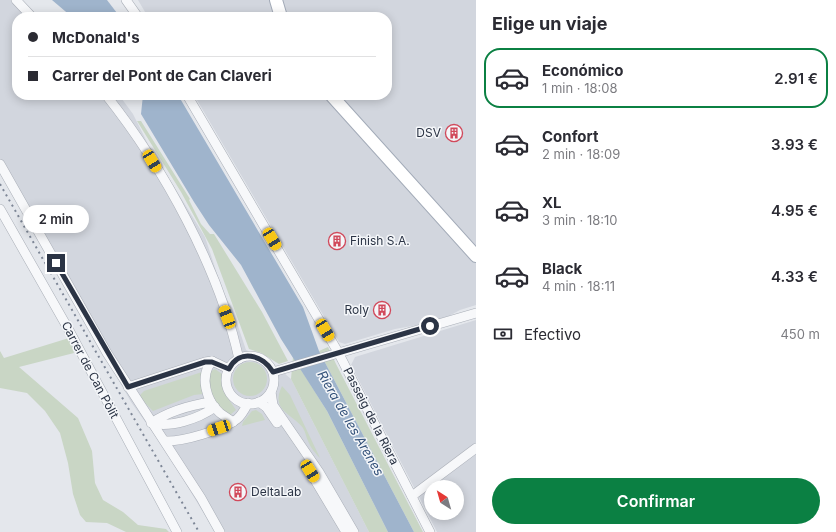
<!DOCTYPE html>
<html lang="es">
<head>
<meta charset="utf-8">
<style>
	body { margin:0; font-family:Inter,sans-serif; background:#f2f2f3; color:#2b2b33; height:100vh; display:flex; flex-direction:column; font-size:15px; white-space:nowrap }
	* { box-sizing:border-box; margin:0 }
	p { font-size:13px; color:#7c7c81 }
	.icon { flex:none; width:22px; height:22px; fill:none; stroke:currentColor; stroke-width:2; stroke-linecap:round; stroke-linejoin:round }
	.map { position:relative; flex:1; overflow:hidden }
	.side { display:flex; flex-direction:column; background:#fff; width:360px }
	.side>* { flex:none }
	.hud { position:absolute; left:12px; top:12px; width:380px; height:88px; border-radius:16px; box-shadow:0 2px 10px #0003; display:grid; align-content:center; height:88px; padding:0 16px; background:#fff }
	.needle { width:26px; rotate:323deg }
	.controls { position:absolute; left:424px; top:480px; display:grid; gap:8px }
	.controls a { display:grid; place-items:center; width:40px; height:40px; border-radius:50%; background:#fff; box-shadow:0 2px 10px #0003; font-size:20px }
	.end { position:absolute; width:18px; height:18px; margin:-9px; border:5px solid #2b3445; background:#fff; box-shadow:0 0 0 2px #fff }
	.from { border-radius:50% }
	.bubble { position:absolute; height:28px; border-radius:14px; background:#fff; box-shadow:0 2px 10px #0003; font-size:13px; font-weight:600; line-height:28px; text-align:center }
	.car { position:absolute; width:12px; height:24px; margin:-12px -6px; border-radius:5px; box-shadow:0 0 3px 1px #0007; background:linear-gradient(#f5c518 24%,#345 0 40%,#f5c518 0 76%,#345 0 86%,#f5c518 0) }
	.hud b { display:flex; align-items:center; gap:14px; height:38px; font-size:15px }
	.hud b+b { border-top:1px solid #e1e1e2 }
	.hud i { width:10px; height:10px; background:#2b2b33 }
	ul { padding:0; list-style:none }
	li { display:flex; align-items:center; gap:12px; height:60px; margin:0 8px 6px; padding:0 8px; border:2px solid transparent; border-radius:16px }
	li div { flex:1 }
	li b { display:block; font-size:15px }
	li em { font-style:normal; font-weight:600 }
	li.current { border-color:#0b8043 }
	li>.icon { width:36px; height:36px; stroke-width:1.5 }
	h2 { padding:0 16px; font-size:18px; line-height:48px }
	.pay { display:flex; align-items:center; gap:10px; height:44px; padding:0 16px; font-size:15px }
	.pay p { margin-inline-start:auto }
	.action { display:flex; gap:8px; margin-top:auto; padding:8px 16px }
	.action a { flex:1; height:46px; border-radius:24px; background:#0b8043; color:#fff; font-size:16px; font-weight:600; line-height:46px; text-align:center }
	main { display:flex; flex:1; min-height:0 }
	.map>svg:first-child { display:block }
	.built { fill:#d2d6de; fill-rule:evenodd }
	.green { fill:#c9d6c5 }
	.water { fill:#9fb4cc }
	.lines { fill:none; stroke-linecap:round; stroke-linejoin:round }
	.minor-casing { stroke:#a9aeb7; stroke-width:10 }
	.major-casing { stroke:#a3abb8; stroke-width:14 }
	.minor { stroke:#f7f8fa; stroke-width:9 }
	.major { stroke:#fff; stroke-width:12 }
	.rail { stroke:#7d8696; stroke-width:2; stroke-dasharray:2 4; stroke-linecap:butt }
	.route { stroke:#2b3445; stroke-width:5 }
	.labels { text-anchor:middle; stroke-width:3; stroke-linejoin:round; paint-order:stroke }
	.poi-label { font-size:12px; fill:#2b3445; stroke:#f4f6f9; text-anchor:end }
	.street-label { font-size:12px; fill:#2b3445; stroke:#f4f6f9 }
	.water-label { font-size:13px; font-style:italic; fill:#34527a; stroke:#f4f6f9 }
</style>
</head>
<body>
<main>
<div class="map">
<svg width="476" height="532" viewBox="0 0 476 532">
	<rect width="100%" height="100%" fill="#e4e7ec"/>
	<g class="built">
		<polygon points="0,0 22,0 39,17 17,17 17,95 119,95 133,114 149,146 205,237 223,292 232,308 246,350 270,361 291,379 369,532 215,532 166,451 131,402 0,169"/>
		<polygon points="138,0 476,0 476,305 460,310 449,316 429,323 395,329 345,344 339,342 194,95 387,95 387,17 148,17"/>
		<path d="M476,320V532H437L351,365L355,357ZM431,487H457V513H431Z"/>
	</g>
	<g class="green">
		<polygon points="137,121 141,121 190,199 189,200 201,224 210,234 214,234 262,312 288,361 279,364 261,353 249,349 212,249 181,192"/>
		<polygon points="69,338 74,353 19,367 78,418 92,451 95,483 103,500 123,512 138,525 166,529 169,532 126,532 107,523 86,522 80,515 73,494 68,463 60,433 45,411 27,393 0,388 0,351 4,358"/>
		<polygon points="328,347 336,364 423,532 414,532 319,351"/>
		<polygon points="293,357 327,411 388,532 369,532 291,379"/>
		<circle cx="250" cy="379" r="17"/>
		<path d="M215,369L222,374C222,388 228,399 236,410L230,415C214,411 206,385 211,371Z"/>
		<polygon points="202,372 203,394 194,395 153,411 143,401 140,395 144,391"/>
		<path d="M282,386L290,395L320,458C316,454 311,448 309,443C306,438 306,433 303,428C292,413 270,411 282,386Z"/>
		<polygon points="256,410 262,414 265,420 242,426 243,422 252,411"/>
	</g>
	<g class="water">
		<polygon points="52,0 107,0 120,17 72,17"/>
		<polygon points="143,95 178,95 303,307 319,351 414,532 388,532 327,411 281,339 241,265 209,225 194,202 141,114"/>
	</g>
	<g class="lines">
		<g class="minor-casing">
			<g id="minor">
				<polyline points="16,0 32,17"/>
				<polyline points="126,0 138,17"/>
				<path d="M106,95C164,168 219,268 239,359"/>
				<polyline points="187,95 338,352 430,532"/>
				<polyline points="0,164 107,353 201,498 220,532"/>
				<polyline points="0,209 70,332 177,532"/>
				<circle cx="250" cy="380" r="24"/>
				<path d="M212,361C199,376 206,401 220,413C224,416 229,419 233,422"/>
				<polyline points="273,372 476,313"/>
				<polyline points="128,387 205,362 212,361 229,369"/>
				<polyline points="271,392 273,405 319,472 354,532"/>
				<path d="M211,402C191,405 168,412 151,423C171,428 198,419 215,407"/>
				<polyline points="259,402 266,407 277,423"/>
				<path d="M165,441C182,442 223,430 237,419C242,415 245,409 248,403"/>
				<polyline points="306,465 346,532"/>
				<polyline points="412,496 476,448"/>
			</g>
		</g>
		<g class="major-casing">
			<g id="major">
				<polyline points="276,0 281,17"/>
				<polyline points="331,95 476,256"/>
			</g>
		</g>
		<use href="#minor" class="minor"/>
		<use href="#major" class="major"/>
		<polyline class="rail" points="0,184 199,532"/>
	</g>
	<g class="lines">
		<path class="route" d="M56,263L128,387L205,362H212L229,369C239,348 263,355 273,372L430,326"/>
	</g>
	<defs>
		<g id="building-ring" transform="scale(0.9)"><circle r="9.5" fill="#f4f6f9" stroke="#d1495b" stroke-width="1.5"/><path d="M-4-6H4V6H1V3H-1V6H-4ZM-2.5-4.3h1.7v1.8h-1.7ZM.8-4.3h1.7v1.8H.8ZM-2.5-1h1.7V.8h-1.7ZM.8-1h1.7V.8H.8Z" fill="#d1495b"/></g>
	</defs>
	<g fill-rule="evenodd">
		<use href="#building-ring" x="454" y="133"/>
		<use href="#building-ring" x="337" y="241"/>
		<use href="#building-ring" x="382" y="310"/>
		<use href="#building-ring" x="238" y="492"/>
	</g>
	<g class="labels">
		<g class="poi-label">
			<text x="441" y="137">DSV</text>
			<text x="350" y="245" text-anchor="start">Finish S.A.</text>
			<text x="369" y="314">Roly</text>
			<text x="251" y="496" text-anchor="start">DeltaLab</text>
		</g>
		<g class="street-label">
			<text transform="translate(90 370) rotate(62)" y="4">Carrer de Can Pòlit</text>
			<text transform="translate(371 416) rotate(63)" y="4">Passeig de la Riera</text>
		</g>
		<g class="water-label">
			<text transform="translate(351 423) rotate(60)" y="5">Riera de les Arenes</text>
		</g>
	</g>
</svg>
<div class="controls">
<a><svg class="needle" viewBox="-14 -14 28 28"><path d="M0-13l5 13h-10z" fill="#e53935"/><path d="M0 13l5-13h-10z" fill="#7c7c81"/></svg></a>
</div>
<i class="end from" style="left:430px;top:326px"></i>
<i class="end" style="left:56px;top:263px"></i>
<div class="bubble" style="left:23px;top:205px;width:66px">2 min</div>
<i class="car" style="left:152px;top:161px;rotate:149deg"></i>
<i class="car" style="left:272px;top:239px;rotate:149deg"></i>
<i class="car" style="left:227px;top:317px;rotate:339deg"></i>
<i class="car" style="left:325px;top:330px;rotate:149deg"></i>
<i class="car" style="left:219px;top:428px;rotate:252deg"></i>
<i class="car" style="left:310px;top:471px;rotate:148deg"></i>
<div class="hud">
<b><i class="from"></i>McDonald's</b>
<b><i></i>Carrer del Pont de Can Claveri</b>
</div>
</div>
<section class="side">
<h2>Elige un viaje</h2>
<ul>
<li class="current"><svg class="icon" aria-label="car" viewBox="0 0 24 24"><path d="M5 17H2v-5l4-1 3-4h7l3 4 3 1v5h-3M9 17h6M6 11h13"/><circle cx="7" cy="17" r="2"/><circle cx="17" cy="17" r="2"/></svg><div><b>Económico</b><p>1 min · 18:08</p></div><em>2.91 €</em></li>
<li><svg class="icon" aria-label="car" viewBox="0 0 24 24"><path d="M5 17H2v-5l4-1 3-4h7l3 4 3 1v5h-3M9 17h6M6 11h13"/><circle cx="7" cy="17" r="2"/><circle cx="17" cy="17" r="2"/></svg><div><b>Confort</b><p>2 min · 18:09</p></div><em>3.93 €</em></li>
<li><svg class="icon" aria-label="car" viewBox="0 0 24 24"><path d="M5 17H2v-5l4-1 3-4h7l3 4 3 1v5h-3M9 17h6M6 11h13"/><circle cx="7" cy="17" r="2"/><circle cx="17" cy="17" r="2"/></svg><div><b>XL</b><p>3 min · 18:10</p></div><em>4.95 €</em></li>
<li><svg class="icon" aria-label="car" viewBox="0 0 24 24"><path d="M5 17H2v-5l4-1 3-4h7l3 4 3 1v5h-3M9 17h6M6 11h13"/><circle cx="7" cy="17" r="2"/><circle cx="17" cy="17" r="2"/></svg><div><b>Black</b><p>4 min · 18:11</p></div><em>4.33 €</em></li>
</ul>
<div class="pay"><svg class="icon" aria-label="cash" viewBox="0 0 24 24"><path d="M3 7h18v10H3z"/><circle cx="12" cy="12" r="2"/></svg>Efectivo<p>450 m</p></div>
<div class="action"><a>Confirmar</a></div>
</section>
</main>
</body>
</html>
